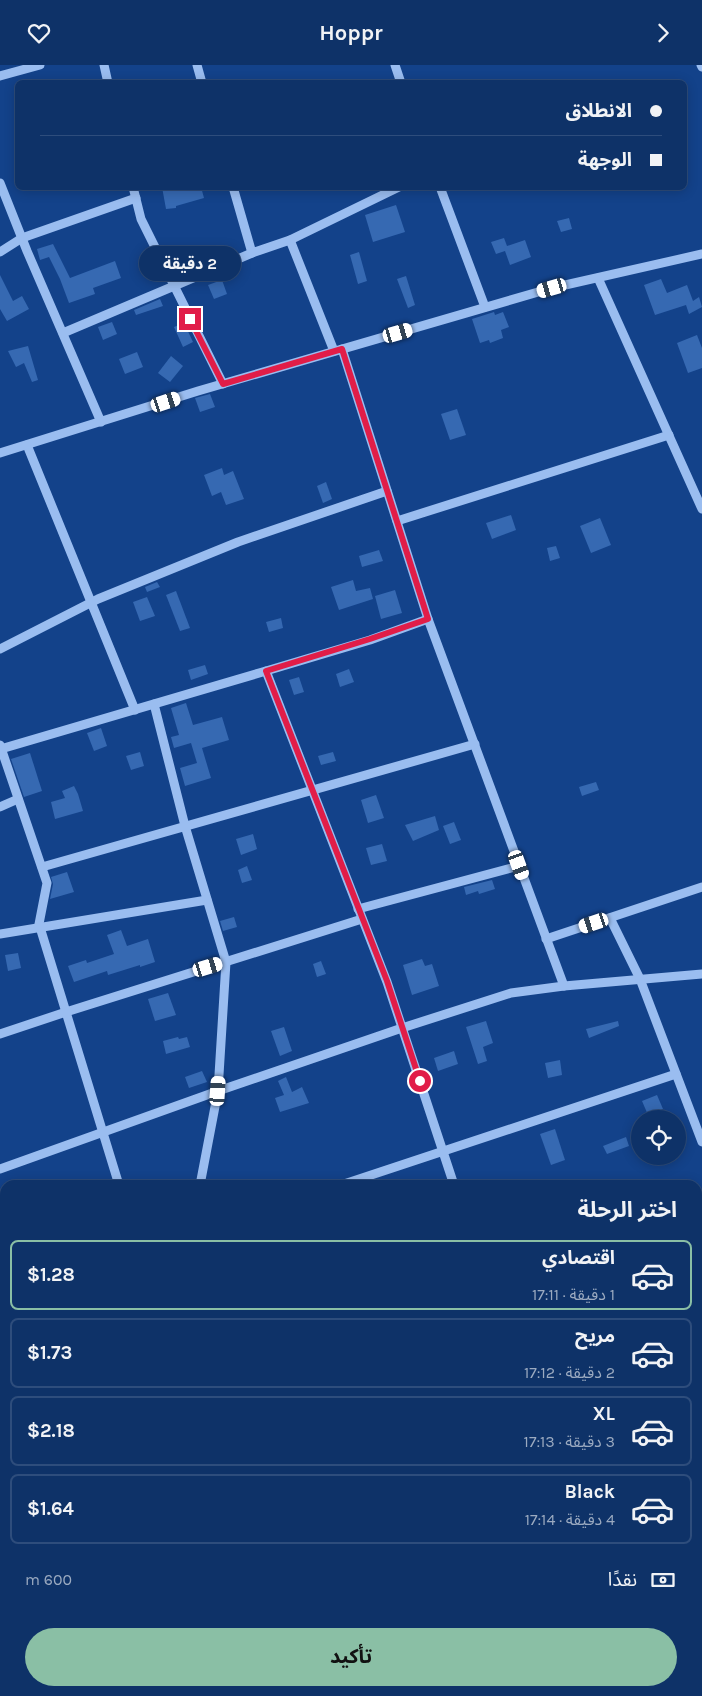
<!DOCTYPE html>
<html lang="ar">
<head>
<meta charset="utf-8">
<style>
	body { margin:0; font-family:Karla,"Noto Sans Arabic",sans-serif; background:#173a6e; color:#f1f3f6; direction:rtl; height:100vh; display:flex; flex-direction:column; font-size:19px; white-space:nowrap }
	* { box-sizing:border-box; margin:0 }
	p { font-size:16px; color:#9baac0 }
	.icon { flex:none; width:28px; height:28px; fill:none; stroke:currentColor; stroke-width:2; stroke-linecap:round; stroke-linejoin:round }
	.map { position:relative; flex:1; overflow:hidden; direction:ltr }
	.drawer { position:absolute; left:0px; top:1115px; width:702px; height:516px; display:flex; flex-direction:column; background:#0e3268; border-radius:15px 15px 0 0; box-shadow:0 2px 12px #0003,0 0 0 1px #2e4d7c; direction:rtl }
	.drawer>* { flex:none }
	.guide { position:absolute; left:15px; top:15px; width:672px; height:110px; border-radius:8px; box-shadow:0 2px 12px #0003,0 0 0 1px #2e4d7c; direction:rtl; display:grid; align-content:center; height:110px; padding:0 25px; background:#0e3268 }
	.tools { position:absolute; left:631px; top:1045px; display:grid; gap:10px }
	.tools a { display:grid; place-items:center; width:55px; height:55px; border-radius:50%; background:#0e3268; box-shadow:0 2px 12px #0003,0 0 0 1px #2e4d7c; font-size:25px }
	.end { position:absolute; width:22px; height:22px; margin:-11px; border:6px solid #e11d48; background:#fff; box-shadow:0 0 0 2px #fff }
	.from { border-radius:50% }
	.bubble { position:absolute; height:35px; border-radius:18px; background:#0e3268; box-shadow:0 2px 12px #0003,0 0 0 1px #2e4d7c; font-size:16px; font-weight:700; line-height:35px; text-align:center; direction:rtl }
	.car { position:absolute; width:15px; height:30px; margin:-15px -8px; border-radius:6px; box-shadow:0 0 4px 1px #0007; background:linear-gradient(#fff 24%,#345 0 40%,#fff 0 76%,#345 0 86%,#fff 0) }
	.guide b { display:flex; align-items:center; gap:18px; height:48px; font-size:19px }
	.guide b+b { border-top:1px solid #2e4d7c }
	.guide i { width:12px; height:12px; background:#f1f3f6 }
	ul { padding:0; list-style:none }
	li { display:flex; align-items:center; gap:15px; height:70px; margin:0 10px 8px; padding:0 15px; border:2px solid #2e4d7c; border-radius:8px }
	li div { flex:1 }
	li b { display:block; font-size:19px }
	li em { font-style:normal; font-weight:700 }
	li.active { border-color:#8abfa5 }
	li>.icon { width:45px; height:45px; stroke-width:1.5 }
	h2 { padding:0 25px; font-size:22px; line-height:60px }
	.pay { display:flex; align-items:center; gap:12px; height:55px; padding:0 25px; font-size:19px }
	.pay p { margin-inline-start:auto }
	.primary-button { display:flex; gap:10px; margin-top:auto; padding:10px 25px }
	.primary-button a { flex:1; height:58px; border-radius:30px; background:#8abfa5; color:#111; font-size:20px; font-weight:700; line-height:58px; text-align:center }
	header { display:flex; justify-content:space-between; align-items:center; height:65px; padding:0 25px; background:#0e3268; font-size:22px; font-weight:700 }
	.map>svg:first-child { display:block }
	.building { fill:#3669b2 }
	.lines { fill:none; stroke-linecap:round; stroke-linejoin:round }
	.minor { stroke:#9abdf0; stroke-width:9 }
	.route { stroke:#e11d48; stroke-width:6 }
</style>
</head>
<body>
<header><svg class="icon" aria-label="forward" viewBox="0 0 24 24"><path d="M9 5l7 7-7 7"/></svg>Hoppr<svg class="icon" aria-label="heart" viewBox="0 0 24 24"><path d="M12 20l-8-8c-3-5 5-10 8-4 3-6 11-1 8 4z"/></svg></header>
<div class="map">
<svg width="702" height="1631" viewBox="0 0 702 1631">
	<rect width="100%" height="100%" fill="#13428a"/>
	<g class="building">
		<polygon points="162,122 201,122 204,133 176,141 176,143 166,144"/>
		<polygon points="396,140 405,167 373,177 365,150"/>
		<polygon points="569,153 572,164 561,167 557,156"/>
		<polygon points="504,173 507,181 525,175 531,192 510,200 505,186 496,189 491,177"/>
		<polygon points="53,179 70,213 115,196 121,213 93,223 95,229 69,238 60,214 49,192 40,195 37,184"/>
		<polygon points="359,187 367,216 358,219 350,190"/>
		<polygon points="0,210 13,236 22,231 29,244 7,256 0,244"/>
		<polygon points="406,211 415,240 408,243 397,214"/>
		<polygon points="661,214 667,228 687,220 693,236 699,232 702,242 689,249 686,240 655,250 644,220"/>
		<polygon points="222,215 227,229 214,234 208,220"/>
		<polygon points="160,234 163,241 136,250 134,245"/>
		<polygon points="494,247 495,250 503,247 509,262 501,265 503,273 490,278 489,275 480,278 472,254"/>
		<polygon points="112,257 117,269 103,275 98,262"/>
		<polygon points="184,258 193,277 183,282 174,262"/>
		<polygon points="697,270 702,283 702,303 688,308 677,278"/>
		<polygon points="28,281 38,315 32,317 24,298 16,302 8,286"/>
		<polygon points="137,287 143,302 125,309 119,294"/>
		<polygon points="171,291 183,301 170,317 158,308"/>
		<polygon points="210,329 215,342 200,347 195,333"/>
		<polygon points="457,344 466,370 450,375 441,349"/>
		<polygon points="222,403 224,410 233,406 244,434 226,440 221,427 212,431 204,410"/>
		<polygon points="326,417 332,434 323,438 317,421"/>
		<polygon points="511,450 516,465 492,474 486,458"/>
		<polygon points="600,453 611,480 591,488 580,461"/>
		<polygon points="556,481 560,493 550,496 547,483"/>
		<polygon points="379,485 383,496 362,502 359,491"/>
		<polygon points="353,515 356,526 370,523 373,534 339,545 331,522"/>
		<polygon points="157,517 160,522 147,527 145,522"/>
		<polygon points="395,525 402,548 381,554 375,531"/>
		<polygon points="176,526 190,563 180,566 166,530"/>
		<polygon points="147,532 155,551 140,556 133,537"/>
		<polygon points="281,553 283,563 269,567 266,557"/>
		<polygon points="205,600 208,609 191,615 188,605"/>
		<polygon points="349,604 354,617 340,622 336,609"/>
		<polygon points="299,612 304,627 294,630 289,615"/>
		<polygon points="186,638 193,660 222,652 229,675 202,683 211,713 185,721 180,703 197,698 191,678 174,683 171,672 179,670 171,643"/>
		<polygon points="101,663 107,681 94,686 87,668"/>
		<polygon points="140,687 144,701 131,705 126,691"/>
		<polygon points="333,687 336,696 321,700 318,691"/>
		<polygon points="30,688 42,726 24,732 11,694"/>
		<polygon points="596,717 599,725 582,731 579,722"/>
		<polygon points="74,721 78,729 83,746 55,754 51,737 65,733 62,726"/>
		<polygon points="376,730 384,753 368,758 361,735"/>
		<polygon points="435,751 439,765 413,776 405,760"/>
		<polygon points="454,757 461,775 450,779 443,761"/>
		<polygon points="253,769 257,784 241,790 236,774"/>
		<polygon points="382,779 387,796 371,800 366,783"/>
		<polygon points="247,801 252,815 242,818 238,805"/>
		<polygon points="67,807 74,827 50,834 53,819 51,812"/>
		<polygon points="492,815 495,824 479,829 478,826 466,830 464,822"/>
		<polygon points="234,852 237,862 223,866 220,856"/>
		<polygon points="121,865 127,881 148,874 155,897 140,902 140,900 108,910 107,906 74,917 68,901 86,895 87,898 114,889 107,870"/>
		<polygon points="18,888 21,903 8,906 5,890"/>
		<polygon points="422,894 425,901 432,899 439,921 412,930 403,900"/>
		<polygon points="321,896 326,909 317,912 313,899"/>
		<polygon points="168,928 176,950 155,956 148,934"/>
		<polygon points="486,956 493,978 483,982 487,996 478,999 466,962"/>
		<polygon points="618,956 619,961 589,973 586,964"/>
		<polygon points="284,962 292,986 280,991 271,966"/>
		<polygon points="178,972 179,974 187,972 190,982 166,989 163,976"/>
		<polygon points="454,986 458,999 438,1006 434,993"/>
		<polygon points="560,995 562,1010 548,1013 545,998"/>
		<polygon points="202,1006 207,1017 189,1023 185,1012"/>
		<polygon points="286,1012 292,1027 302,1022 309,1038 280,1047 275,1033 284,1030 278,1016"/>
		<polygon points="657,1030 663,1044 648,1050 642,1036"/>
		<polygon points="555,1064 565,1095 551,1100 540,1069"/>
		<polygon points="626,1072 629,1081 607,1089 603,1081"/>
	</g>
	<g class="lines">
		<g class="minor">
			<polyline points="104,0 108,18"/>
			<polyline points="197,0 202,18"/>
			<polyline points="395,0 401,18"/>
			<polyline points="701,0 702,2"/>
			<polyline points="0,11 40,0"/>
			<polyline points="0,118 27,186 101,357"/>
			<polyline points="133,122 141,154 223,319"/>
			<polyline points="233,122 252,188 290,175 334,286"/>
			<polyline points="440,122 485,242"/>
			<polyline points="290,175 399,122"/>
			<polyline points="0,187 22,173 136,133"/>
			<polyline points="598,213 702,444"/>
			<polyline points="63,268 252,188"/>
			<polyline points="342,284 428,554 564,921 702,909"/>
			<polyline points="27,380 135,645"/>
			<polyline points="0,388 198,326 552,223 702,189"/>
			<polyline points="397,456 669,370"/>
			<polyline points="428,554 370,575 266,606 387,917 454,1120"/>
			<polyline points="0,584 98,534 238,477 387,426"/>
			<polyline points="154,639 185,761 226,897 218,1026 200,1120"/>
			<polyline points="0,680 47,818 39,859 119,1120"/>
			<polyline points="1,684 266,606"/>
			<polyline points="0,742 18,734"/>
			<polyline points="42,802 475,679"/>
			<polyline points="358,844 519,801"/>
			<polyline points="610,853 640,914 702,1077"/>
			<polyline points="0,869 207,835"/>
			<polyline points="546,874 702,822"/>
			<polyline points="0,969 66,947 362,854"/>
			<polyline points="0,1104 218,1026 402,963 511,928 564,921"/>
			<polyline points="341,1120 676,1009"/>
			<polyline points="698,1135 702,1134"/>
			<polyline points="0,1163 5,1179"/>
			<polyline points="0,1236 5,1234"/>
			<polyline points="698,1273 702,1272"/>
			<polyline points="698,1404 702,1403"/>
			<polyline points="0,1409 5,1422"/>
			<polyline points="323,1626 338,1631"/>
			<polyline points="465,1626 468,1631"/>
		</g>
	</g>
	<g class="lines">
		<polyline class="route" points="190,254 223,319 342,284 428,554 370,574 266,606 387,916 420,1016"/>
	</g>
</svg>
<div class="tools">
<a><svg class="icon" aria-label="locate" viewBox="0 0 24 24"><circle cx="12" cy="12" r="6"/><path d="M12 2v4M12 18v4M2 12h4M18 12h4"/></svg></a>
</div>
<i class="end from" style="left:420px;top:1016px"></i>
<i class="end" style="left:190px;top:254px"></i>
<div class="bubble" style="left:139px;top:181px;width:102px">2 دقيقة</div>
<i class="car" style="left:552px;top:223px;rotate:254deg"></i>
<i class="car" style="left:398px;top:268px;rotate:74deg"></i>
<i class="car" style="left:166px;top:337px;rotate:72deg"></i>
<i class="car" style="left:519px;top:800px;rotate:160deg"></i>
<i class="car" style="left:594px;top:858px;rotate:252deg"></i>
<i class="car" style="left:208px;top:902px;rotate:73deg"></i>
<i class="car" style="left:218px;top:1026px;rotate:4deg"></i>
<div class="guide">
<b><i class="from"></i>الانطلاق</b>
<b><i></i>الوجهة</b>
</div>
<section class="drawer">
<h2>اختر الرحلة</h2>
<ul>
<li class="active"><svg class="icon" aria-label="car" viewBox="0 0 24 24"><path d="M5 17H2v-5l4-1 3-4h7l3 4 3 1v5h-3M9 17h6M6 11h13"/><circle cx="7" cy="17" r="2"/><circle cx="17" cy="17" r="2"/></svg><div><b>اقتصادي</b><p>1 دقيقة · 17:11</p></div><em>$1.28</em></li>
<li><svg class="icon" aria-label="car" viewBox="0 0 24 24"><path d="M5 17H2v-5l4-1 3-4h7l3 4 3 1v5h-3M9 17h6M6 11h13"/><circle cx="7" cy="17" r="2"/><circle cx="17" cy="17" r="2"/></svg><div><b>مريح</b><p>2 دقيقة · 17:12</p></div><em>$1.73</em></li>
<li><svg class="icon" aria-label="car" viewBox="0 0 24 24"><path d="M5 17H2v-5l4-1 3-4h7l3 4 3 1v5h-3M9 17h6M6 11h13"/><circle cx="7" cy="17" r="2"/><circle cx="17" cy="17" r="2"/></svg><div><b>XL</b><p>3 دقيقة · 17:13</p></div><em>$2.18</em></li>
<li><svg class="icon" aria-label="car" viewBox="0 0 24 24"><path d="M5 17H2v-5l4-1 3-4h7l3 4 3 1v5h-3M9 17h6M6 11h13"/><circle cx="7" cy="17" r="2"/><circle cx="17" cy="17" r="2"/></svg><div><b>Black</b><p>4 دقيقة · 17:14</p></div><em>$1.64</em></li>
</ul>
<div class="pay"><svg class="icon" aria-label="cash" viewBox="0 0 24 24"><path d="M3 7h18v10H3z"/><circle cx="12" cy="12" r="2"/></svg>نقدًا<p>600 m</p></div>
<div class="primary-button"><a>تأكيد</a></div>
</section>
</div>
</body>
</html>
